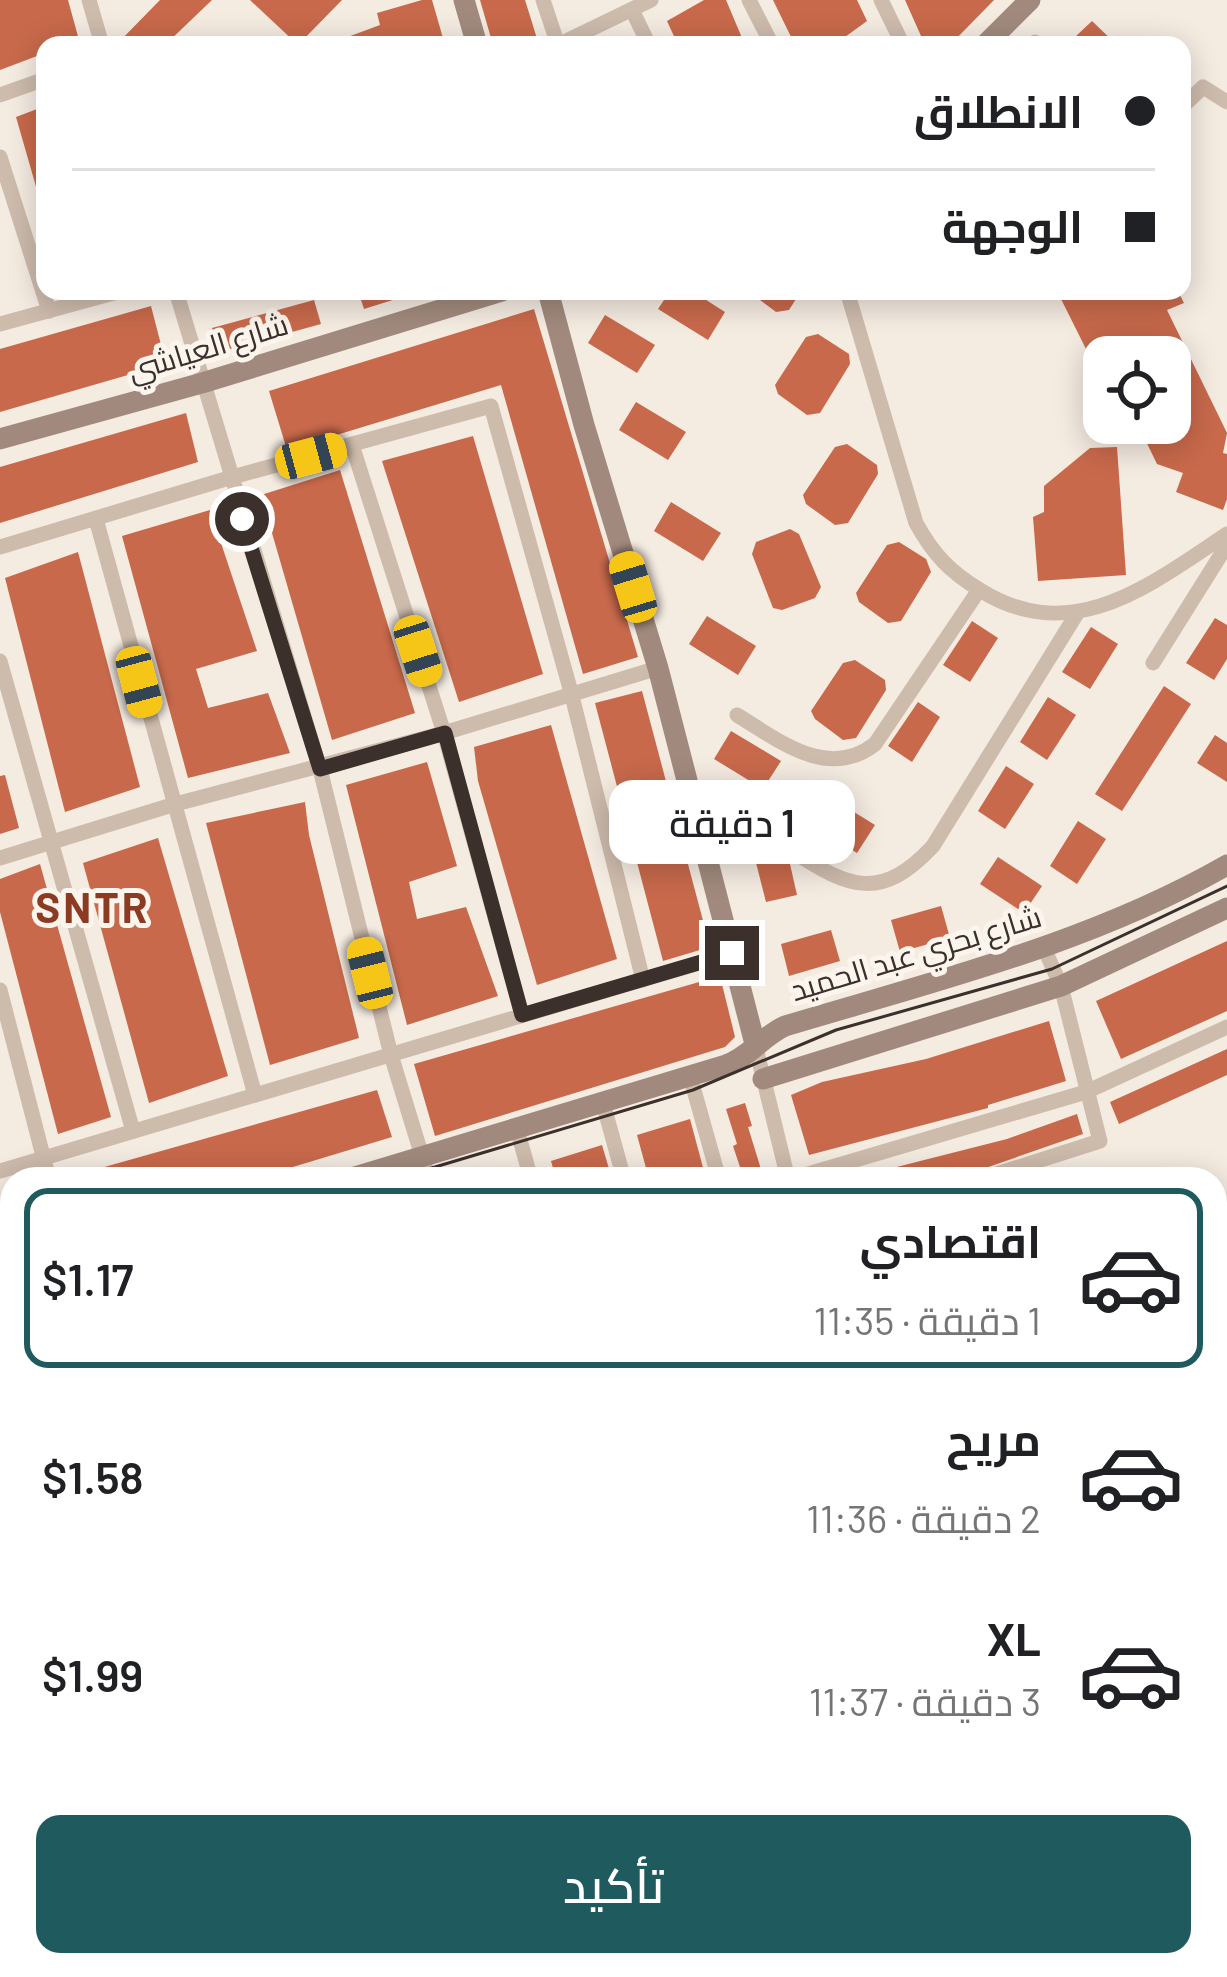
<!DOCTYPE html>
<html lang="ar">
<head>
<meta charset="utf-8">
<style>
	body { margin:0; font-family:Barlow,Cairo,sans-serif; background:#f6f6f6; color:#202124; direction:rtl; height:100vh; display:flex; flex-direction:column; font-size:45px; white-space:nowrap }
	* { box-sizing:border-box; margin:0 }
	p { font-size:39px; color:#757577 }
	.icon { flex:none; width:66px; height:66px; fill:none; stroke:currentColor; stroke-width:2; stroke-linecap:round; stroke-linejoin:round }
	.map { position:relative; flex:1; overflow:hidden; direction:ltr }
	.side { position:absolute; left:0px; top:1167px; width:1227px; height:810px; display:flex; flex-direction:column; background:#fff; border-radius:36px 36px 0 0; box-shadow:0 6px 30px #0003; direction:rtl }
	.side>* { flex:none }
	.guide { position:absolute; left:36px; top:36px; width:1155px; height:264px; border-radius:24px; box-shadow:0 6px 30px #0003; direction:rtl; display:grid; align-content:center; height:264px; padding:0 36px; background:#fff }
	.fabs { position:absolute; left:1083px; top:336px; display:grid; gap:24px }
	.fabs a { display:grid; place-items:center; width:108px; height:108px; border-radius:24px; background:#fff; box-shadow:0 6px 30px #0003; font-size:60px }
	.end { position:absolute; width:54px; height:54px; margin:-27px; border:15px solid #3b302b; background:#fff; box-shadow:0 0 0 6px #fff }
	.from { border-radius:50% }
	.bubble { position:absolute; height:84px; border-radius:24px; background:#fff; box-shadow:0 6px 30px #0003; font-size:39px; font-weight:600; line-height:84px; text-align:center; direction:rtl }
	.car { position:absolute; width:36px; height:72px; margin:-36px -18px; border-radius:15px; box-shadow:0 0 9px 3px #0007; background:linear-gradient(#f5c518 24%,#345 0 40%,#f5c518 0 76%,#345 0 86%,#f5c518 0) }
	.guide b { display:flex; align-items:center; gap:42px; height:114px; font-size:45px }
	.guide b+b { border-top:3px solid #e0e0e0 }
	.guide i { width:30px; height:30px; background:#202124 }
	ul { padding:21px 0 0; list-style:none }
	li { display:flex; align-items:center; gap:36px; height:180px; margin:0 24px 18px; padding:0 12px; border:6px solid transparent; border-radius:24px }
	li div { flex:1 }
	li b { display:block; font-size:45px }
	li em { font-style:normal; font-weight:600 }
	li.current { border-color:#1f5a5e }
	li>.icon { width:108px; height:108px; stroke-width:1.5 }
	.cta { display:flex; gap:24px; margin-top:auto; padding:24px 36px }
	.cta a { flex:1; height:138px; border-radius:24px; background:#1f5a5e; color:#fff; font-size:48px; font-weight:600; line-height:138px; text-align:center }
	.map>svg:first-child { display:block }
	.building { fill:#c8694b }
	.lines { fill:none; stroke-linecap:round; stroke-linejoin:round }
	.street { stroke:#cdbbac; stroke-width:15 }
	.secondary { stroke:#a18a7d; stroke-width:21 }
	.tram { stroke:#3b302b; stroke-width:3 }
	.route { stroke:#3b302b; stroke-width:15 }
	.labels { text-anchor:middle; stroke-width:10; stroke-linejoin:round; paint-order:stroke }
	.street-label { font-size:30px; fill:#3b302b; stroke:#fbf5ee }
	.district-label { font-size:42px; font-weight:bold; letter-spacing:3px; fill:#8c3b22; stroke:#fbf5ee }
</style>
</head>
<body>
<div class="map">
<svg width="1227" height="1977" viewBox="0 0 1227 1977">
	<rect width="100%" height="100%" fill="#f4ebe1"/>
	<g class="building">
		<polygon points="0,0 68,0 79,40 45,45 45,53 0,70"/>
		<polygon points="160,0 212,0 165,45 116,45"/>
		<polygon points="250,0 342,0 298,45"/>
		<polygon points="422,0 432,0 445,45 326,45 380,25 377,13"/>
		<polygon points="480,0 525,0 539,45 493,45"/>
		<polygon points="704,0 726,0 745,45 678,45 667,21"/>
		<polygon points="773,0 857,0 867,21 834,45 795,45"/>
		<polygon points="905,0 994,0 950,45 925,45"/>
		<polygon points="1092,21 1117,45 1083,45 1075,37"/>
		<polygon points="45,106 45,204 41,204 16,117"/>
		<polygon points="358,291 412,291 412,294 364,309"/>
		<polygon points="670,291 692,291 725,312 708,340 658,309"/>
		<polygon points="748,291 801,291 789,310 776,312"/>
		<polygon points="1057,291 1178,291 1184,303 1167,310 1227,433 1223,453 1227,454 1227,499 1223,510 1176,492 1183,473 1157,464 1137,423 1170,423 1170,357 1104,357 1099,345 1086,349"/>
		<polygon points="314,300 321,324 219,352 212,328"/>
		<polygon points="151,306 166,364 0,412 0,349"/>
		<polygon points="534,309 638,657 583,674 501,385 287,450 269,391"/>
		<polygon points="605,315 655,345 637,373 588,343"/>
		<polygon points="818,334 849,354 850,364 820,413 807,415 778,394 775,385 806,337"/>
		<polygon points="636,402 686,432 668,460 619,430"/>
		<polygon points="186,413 198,462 0,523 0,467"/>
		<polygon points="473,436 543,674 459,702 382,461"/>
		<polygon points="847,444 877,465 878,474 848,523 835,525 806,504 803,495 835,447"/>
		<polygon points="1117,447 1126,575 1038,581 1033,517 1044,512 1044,486 1090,448"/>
		<polygon points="340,470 415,713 332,740 261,495"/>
		<polygon points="671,502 721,533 703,561 654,531"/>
		<polygon points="210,510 257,651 196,669 208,708 268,693 290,753 188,778 122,536"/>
		<polygon points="790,529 799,534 821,587 815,598 782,610 773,608 752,554 756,542"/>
		<polygon points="899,542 926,559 931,572 901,621 888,623 859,602 856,593 887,545"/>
		<polygon points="78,552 140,787 65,812 5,578"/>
		<polygon points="707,616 756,646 738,675 689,644"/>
		<polygon points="1215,618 1227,625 1227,659 1214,680 1186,663"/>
		<polygon points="972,621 998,638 970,682 943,665"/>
		<polygon points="1091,627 1118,644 1090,689 1062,672"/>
		<polygon points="855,660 885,680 886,690 856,738 843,740 815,719 811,711 843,663"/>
		<polygon points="1164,686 1191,704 1122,811 1095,794"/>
		<polygon points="642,691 710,947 663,961 595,703"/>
		<polygon points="1048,697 1076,715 1047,760 1020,742"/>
		<polygon points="918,702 940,717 912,762 888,746"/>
		<polygon points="551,725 617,959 537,985 478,781 474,747"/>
		<polygon points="731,731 781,761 763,789 714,759"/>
		<polygon points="1215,735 1227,743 1227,782 1197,763"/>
		<polygon points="427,762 457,866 409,882 417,919 466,907 498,996 407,1025 346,785"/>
		<polygon points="1006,766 1034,784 1005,829 978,811"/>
		<polygon points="5,775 19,828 0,834 0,776"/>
		<polygon points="825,794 875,825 857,853 808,823"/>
		<polygon points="305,802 309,835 359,1038 270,1065 206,823"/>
		<polygon points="1078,821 1106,839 1077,884 1050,866"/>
		<polygon points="158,838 228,1076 149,1103 83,863"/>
		<polygon points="782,845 781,856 790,864 797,895 766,902 753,851"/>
		<polygon points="998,857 1042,886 1024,913 980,884"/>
		<polygon points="40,864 111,1117 58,1134 0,912 0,879"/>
		<polygon points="941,906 950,938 900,952 891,920"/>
		<polygon points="831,930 840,961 789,976 781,944"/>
		<polygon points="1227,941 1227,1011 1121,1059 1096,1001"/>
		<polygon points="720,976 735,1037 725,1047 435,1136 414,1064"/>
		<polygon points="1049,1021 1066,1081 988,1105 988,1108 809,1155 791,1095 822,1082 926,1059"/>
		<polygon points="1227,1049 1227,1075 1119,1124 1110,1102"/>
		<polygon points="377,1090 392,1137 253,1179 77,1179 76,1175"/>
		<polygon points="745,1103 752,1126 748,1127 764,1179 744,1179 733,1146 737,1144 726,1109"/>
		<polygon points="1077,1114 1083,1134 971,1173 940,1179 870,1179 869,1174 1007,1139"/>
		<polygon points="690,1119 705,1175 691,1179 649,1179 637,1135"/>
		<polygon points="602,1145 612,1179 556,1179 551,1161"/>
	</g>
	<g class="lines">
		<g class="street">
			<polyline points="89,0 102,45"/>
			<polyline points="543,0 558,45"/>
			<polyline points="749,0 772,45"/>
			<polyline points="881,0 903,45"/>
			<polyline points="632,10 649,45"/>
			<polyline points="1035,42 1038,45"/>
			<polyline points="558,45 651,0"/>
			<polyline points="0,95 45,79"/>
			<polyline points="1182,107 1203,87 1227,102"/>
			<polyline points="0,157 49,311"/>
			<polyline points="176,291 320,769 391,1055 429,1179"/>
			<path d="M847,291L916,523C933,554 950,572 980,590C1072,648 1150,585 1227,534"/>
			<polyline points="0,324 121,291"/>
			<polyline points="352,445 444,733 522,1015"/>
			<polyline points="96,519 255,1095"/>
			<polyline points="0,547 229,478 491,406 571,692 643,980"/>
			<polyline points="0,661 133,1131"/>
			<polyline points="1153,663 1227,545"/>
			<path d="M737,715C778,740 828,781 875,744L979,590"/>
			<path d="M792,851C849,888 881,902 933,846L1076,615"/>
			<polyline points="0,858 172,805 444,733 658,668"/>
			<polyline points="0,990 49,1179"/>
			<polyline points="755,1044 788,1179"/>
			<polyline points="690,1076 719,1179"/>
			<polyline points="603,1103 624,1179"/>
			<polyline points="517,1129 531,1179"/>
			<polyline points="0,1171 732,953"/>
			<polyline points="791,1179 1086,1092 1227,1027"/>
			<polyline points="981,1179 1100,1141 1061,986 1044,948"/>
			<polyline points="0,1408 12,1404"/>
			<polyline points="6,1462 12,1447"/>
			<polyline points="1215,1834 1227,1862"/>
		</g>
		<g class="secondary">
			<polyline points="464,0 477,45"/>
			<polyline points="985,45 1030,0"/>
			<polyline points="548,291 584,425 658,668 755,1044"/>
			<polyline points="0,439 202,383 502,291"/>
			<polyline points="763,1079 1061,986 1227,908"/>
			<path d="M348,1179L726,1065C749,1057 763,1036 785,1026C935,981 1091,943 1227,865"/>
			<polyline points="0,1279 12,1275"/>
		</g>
		<g class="tram">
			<polyline points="413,1179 425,1170 693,1090 836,1030 1052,969 1227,886"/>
			<polyline points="0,1622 12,1624"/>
			<polyline points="0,1793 12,1778"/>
		</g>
	</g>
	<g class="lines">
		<polyline class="route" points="242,519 320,769 445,733 522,1015 732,953"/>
	</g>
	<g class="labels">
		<g class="street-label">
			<text transform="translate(208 348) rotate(-17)" y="10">شارع العياشي</text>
			<text transform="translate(916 954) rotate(-17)" y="10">شارع بحري عبد الحميد</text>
		</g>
		<g class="district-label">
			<text x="93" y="923">SNTR</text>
		</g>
	</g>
</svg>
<div class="fabs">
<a><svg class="icon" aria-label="locate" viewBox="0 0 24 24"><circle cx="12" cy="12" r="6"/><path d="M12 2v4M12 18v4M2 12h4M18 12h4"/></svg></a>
</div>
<i class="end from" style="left:242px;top:519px"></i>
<i class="end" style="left:732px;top:953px"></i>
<div class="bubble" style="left:609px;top:780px;width:246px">1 دقيقة</div>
<i class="car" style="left:311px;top:456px;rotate:75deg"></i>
<i class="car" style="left:633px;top:587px;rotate:343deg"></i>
<i class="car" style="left:418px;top:651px;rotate:162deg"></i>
<i class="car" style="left:139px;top:682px;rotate:165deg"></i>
<i class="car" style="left:370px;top:973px;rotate:346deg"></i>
<div class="guide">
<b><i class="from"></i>الانطلاق</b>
<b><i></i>الوجهة</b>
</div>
<section class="side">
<ul>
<li class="current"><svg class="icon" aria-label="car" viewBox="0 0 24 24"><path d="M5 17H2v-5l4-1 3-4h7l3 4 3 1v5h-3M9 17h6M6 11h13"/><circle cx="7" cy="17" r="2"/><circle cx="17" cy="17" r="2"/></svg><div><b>اقتصادي</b><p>1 دقيقة · 11:35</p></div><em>$1.17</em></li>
<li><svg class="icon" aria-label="car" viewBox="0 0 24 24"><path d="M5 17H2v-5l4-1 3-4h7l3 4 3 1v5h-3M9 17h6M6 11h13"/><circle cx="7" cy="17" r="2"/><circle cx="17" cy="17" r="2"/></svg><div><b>مريح</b><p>2 دقيقة · 11:36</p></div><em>$1.58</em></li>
<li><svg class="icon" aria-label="car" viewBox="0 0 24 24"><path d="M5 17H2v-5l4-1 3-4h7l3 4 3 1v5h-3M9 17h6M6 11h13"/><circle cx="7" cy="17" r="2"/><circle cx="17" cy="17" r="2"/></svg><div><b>XL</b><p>3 دقيقة · 11:37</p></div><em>$1.99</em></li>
</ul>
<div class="cta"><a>تأكيد</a></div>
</section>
</div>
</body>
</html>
